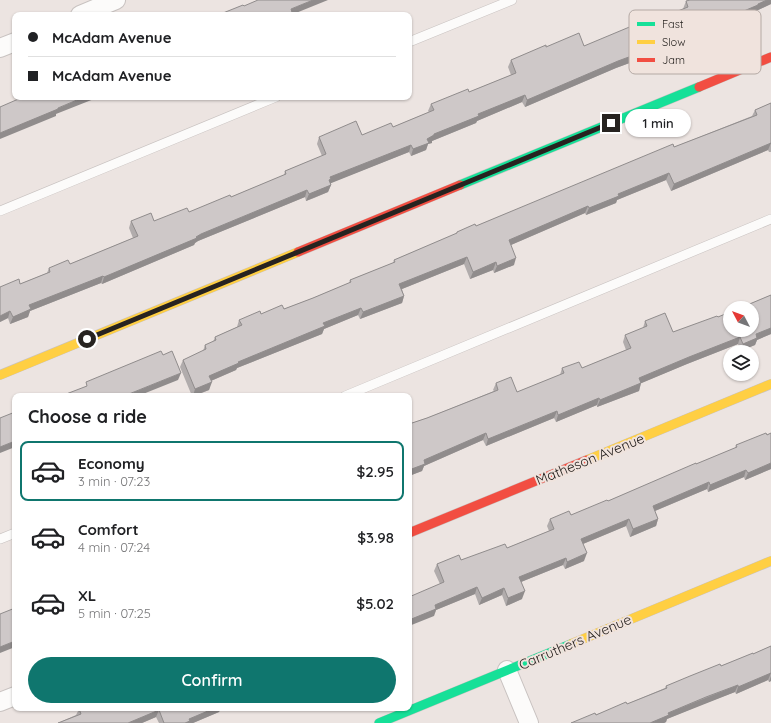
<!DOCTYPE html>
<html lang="en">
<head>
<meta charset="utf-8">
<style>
	body { margin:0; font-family:Quicksand,sans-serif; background:#f6f6f6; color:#202124; height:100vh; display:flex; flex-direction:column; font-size:15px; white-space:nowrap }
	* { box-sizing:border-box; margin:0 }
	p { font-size:13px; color:#757577 }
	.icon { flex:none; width:22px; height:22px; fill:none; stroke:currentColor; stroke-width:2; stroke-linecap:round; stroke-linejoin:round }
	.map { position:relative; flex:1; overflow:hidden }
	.drawer { position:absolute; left:12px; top:393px; width:400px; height:318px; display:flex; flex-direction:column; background:#fff; border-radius:8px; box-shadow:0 1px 3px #0004 }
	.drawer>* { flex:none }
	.banner { position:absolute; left:12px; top:12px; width:400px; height:88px; border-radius:8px; box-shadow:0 1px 3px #0004; display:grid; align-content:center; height:88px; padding:0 16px; background:#fff }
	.needle { width:26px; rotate:311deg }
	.tools { position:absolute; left:723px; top:301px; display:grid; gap:8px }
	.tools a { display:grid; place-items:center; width:36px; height:36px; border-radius:50%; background:#fff; box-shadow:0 1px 3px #0004; font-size:20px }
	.end { position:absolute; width:18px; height:18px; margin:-9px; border:5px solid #272320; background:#fff; box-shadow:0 0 0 2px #fff }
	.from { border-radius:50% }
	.bubble { position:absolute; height:28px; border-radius:14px; background:#fff; box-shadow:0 1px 3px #0004; font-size:13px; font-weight:600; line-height:28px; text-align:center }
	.banner b { display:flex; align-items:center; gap:14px; height:38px; font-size:15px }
	.banner b+b { border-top:1px solid #e0e0e0 }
	.banner i { width:10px; height:10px; background:#202124 }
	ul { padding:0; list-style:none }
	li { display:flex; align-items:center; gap:12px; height:60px; margin:0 8px 6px; padding:0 8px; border:2px solid transparent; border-radius:8px }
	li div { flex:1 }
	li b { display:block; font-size:15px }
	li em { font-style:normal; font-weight:600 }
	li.selected { border-color:#0f766e }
	li>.icon { width:36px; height:36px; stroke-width:1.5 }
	h2 { padding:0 16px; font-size:18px; line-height:48px }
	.cta { display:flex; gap:8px; margin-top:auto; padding:8px 16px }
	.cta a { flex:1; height:46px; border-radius:24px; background:#0f766e; color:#fff; font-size:16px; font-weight:600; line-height:46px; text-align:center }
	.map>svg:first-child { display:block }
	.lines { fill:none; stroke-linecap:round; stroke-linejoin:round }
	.lane-casing { stroke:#c8c2c0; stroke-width:10 }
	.street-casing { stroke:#c8c2c0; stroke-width:20 }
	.fast-casing { stroke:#c8c2c0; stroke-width:10 }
	.slow-casing { stroke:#c8c2c0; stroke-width:10 }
	.jam-casing { stroke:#c8c2c0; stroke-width:10 }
	.lane { stroke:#fcfbfa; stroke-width:9 }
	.street { stroke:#fcfbfa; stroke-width:18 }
	.fast { stroke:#16e098; stroke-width:9 }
	.slow { stroke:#ffcf43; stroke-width:9 }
	.jam { stroke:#f24e42; stroke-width:9 }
	.wall { fill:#b1acac }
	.shaded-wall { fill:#908c8c }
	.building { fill:#cec8c8; stroke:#908c8c }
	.route { stroke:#272320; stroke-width:5 }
	.labels { text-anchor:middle; stroke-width:4; stroke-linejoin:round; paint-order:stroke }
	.street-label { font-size:14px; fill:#272320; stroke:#f0e3dd }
	.key { fill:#f0e3dd; stroke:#b4a9a4; stroke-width:1 }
	.key-label { font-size:11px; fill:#272320 }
</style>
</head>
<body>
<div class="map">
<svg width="771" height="723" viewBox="0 0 771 723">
	<rect width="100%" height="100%" fill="#ece4e1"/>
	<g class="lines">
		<g class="lane-casing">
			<g id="lane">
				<polyline points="409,42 512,0"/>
				<polyline points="0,211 276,97"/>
				<polyline points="345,396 771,219"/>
				<polyline points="0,539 15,533"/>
			</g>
		</g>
		<g class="street-casing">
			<g id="street">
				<polyline points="80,15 116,0"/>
				<polyline points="0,48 15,42"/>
				<polyline points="507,670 529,723"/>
				<polyline points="0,702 15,696"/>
			</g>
		</g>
		<g class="fast-casing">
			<g id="fast">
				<polyline points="460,185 699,87"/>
				<polyline points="379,723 571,644"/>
			</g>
		</g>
		<g class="slow-casing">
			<g id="slow">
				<polyline points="0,375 298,252"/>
				<polyline points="587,460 771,384"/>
				<polyline points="571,644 771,561"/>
			</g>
		</g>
		<g class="jam-casing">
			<g id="jam">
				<polyline points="699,87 771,57"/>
				<polyline points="298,252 460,185"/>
				<polyline points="409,533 587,460"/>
			</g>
		</g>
		<use href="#lane" class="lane"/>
		<use href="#street" class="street"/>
		<use href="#fast" class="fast"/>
		<use href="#slow" class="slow"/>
		<use href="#jam" class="jam"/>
	</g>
	<g class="wall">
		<polygon points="771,0 771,4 756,11 755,12 729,23 729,22 654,54 616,68 525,107 522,102 477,121 476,123 432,141 432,143 428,144 426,150 411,156 409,152 330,183 331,185 328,192 314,198 306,201 305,197 198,241 195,243 194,245 102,284 101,283 30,311 28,317 10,324 8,318 0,322 0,287 20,284 47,273 49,268 70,264 133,238 129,228 131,221 154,221 189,212 231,197 284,175 285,171 322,156 317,144 319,137 362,135 393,127 429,112 428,111 431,104 469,92 511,75 508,67 511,60 546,47 584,46 640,26 683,9 686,1"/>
		<polygon points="771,103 771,152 769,152 768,150 671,191 666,180 617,200 616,203 586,215 585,213 511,245 514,265 494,273 493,270 470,279 464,264 402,289 404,296 402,303 360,319 358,315 324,329 322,334 237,368 236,370 211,381 209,390 194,396 192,396 180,367 183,360 203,351 205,345 213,342 215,337 237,327 239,320 284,309 313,298 349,283 350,280 393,263 394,260 456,234 457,232 476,226 752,116 755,110"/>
		<polygon points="771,295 771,334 757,340 755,345 740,351 738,344 687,364 641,383 639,391 597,407 597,405 556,422 554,418 486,446 483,440 424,466 422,471 409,476 409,424 427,418 494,391 493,390 496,383 517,392 560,375 562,368 582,368 626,350 623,342 625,335 643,328 645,321 673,332 718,317"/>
		<polygon points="771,433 771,469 745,480 744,477 708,492 707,489 655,511 658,519 656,526 630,537 626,526 583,544 584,561 565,569 563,565 521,582 522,599 506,606 502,595 479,605 475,594 436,610 434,616 440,584 434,571 437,564 461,560 507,548 549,531 547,526 550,519 571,515 608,501 735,448 736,445"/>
		<polygon points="771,646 771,681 769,682 768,680 736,694 735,692 703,704 667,719 666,722 664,723 571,723 627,704 665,688 666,686 753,654"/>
		<polygon points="81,708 221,708 219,712 193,723 159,723 156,717 142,723 58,723 76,715 79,709"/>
	</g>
	<g class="shaded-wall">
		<polygon points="313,0 328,0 291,15 284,15 291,9"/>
		<polygon points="767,0 771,0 771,4 756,11 755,12 729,23 732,16"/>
		<polygon points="731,15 729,22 654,54 616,68 525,107 527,100 618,61"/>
		<polygon points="525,95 522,102 477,121 476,123 432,141 432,143 428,144 426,150 411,156 413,149 434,134 478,114"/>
		<polygon points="84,97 99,97 56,114 56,116 0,139 0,133"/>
		<polygon points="771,143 768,150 671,191 674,184"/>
		<polygon points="411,145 409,152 329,184 331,185 328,192 306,201 309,194 330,177"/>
		<polygon points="669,173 666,180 617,200 616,203 586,215 589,208 618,194"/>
		<polygon points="307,190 305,197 198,241 195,243 194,245 102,284 104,277 196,237 201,234"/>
		<polygon points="588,206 585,213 506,247 509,240"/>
		<polygon points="467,257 464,264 397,291 399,284"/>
		<polygon points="516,258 514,265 494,273 497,266"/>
		<polygon points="496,262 493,270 470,279 473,272"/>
		<polygon points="103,276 101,283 30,311 28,317 10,324 13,317 29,305"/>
		<polygon points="404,296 402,303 360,319 363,312"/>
		<polygon points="361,308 358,315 324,329 322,334 237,368 236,370 206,383 209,376 238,362 323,323"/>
		<polygon points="10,311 8,318 0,322 0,316"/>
		<polygon points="771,328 771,334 757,340 755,345 740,351 743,344 756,334"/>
		<polygon points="740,337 738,344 687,364 637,385 639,378 689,357"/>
		<polygon points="181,373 178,380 138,396 124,396"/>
		<polygon points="212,382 209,390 193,396 195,389"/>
		<polygon points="641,383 639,391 597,407 600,400"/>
		<polygon points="599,398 597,405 556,422 558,415"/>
		<polygon points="557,411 554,418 486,446 488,439"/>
		<polygon points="486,433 483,440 424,466 422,471 409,476 409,470 424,460"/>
		<polygon points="15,441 15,447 0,453 0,447"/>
		<polygon points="771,463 771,469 745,480 748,473"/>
		<polygon points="746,470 744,477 708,492 710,485"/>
		<polygon points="709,482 707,489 650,513 653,506"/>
		<polygon points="629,519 626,526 578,546 581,539"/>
		<polygon points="658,519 656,526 630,537 633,529"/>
		<polygon points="587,553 584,561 565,569 567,562"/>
		<polygon points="566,558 563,565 516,584 519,577"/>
		<polygon points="477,587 475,594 436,610 434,616 409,626 409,620 435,605"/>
		<polygon points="504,588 502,595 479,605 482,598"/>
		<polygon points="525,591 522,599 506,606 508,598"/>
		<polygon points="15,641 15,647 0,653 0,647"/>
		<polygon points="771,673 768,680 736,694 738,687"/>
		<polygon points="771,676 771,681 769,682"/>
		<polygon points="738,685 735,692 667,719 666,722 664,723 650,723 668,713"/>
		<polygon points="215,708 221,708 219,712 193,723 185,723 189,719"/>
		<polygon points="159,710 156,717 142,723 128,723"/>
	</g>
	<g class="building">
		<polygon points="258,0 313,0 291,9 292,12 284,15 218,15 243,5 244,6"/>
		<polygon points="690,0 767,0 758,4 758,5 732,16 731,15 656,47 618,61 527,100 525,95 478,114 479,116 434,134 434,135 427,139 429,143 413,149 411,145 330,177 331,179 329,180 331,185 309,194 307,190 201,234 196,237 197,238 104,277 103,276 29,305 31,309 13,317 10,311 0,316 0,287 19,279 20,284 50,272 49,268 68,260 70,264 138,236 131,221 151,213 154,221 187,208 189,212 230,195 231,197 286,174 285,171 326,154 319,137 356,121 362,135 391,123 393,127 434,110 431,104 468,89 469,92 516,73 511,60 546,45 546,47 579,33 584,46 639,23 640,26 688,7 686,1"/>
		<polygon points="23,97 84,97 58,108 58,109 0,133 0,107"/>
		<polygon points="771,103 771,144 771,143 674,184 669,173 618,194 619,196 589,208 588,206 509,240 516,258 497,266 496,262 473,272 467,257 399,284 404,296 363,312 361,308 323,323 325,326 238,362 239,363 209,376 212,382 195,389 183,360 206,349 205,345 216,340 215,337 242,325 239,320 260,311 261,314 282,305 284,309 313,298 351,282 350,280 395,262 394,260 457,233 457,232 475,224 476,226 673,144 674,147 757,115 755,110"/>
		<polygon points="771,295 771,328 756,334 757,338 743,344 740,337 689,357 639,378 641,383 600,400 599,398 558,415 557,411 488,439 486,433 424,460 425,464 409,470 409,424 427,418 498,390 496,383 511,377 517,392 564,373 562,368 579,362 582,368 631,348 625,335 647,326 645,321 665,313 673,332 717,316 718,317 730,312 730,330 752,330 752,308 740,308"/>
		<polygon points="161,351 163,355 172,351 181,373 124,396 61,396 87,386 86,382"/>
		<polygon points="15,412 15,441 0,447 0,418"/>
		<polygon points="766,433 767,435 771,433 771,463 748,473 746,470 710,485 709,482 653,506 658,519 633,529 629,519 581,539 587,553 567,562 566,558 519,577 525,591 508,598 504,588 482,598 477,587 435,605 436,609 409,620 409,597 444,582 437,564 459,555 461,560 505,544 507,548 554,529 550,519 569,511 571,515 607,500 608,501 696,463 696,464 737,447 736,445"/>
		<polygon points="15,608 15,641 0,647 0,614"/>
		<polygon points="771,646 771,673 738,687 738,685 706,697 668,713 669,715 650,723 571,723 595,713 596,715 626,702 627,704 667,688 666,686 690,676 720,664 721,666 753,653 753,654"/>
		<polygon points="81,708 215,708 189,719 190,721 185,723 164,723 159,710 128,723 58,723 81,714 79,709"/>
	</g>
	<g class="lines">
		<polyline class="route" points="87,339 611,123"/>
	</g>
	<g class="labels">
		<g class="street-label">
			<text transform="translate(590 459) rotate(-22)" y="5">Matheson Avenue</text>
			<text transform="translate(575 642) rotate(-23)" y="5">Carruthers Avenue</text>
		</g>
	</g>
	<rect x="629" y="10" width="132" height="64" rx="6" class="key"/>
	<rect x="637" y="22" width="18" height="4" fill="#16e098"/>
	<rect x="637" y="40" width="18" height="4" fill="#ffcf43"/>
	<rect x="637" y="58" width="18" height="4" fill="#f24e42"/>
	<g class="key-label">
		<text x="662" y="28">Fast</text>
		<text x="662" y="46">Slow</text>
		<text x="662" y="64">Jam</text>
	</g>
</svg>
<div class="tools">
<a><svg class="needle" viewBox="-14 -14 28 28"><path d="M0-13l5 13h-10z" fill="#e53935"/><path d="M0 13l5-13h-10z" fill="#757577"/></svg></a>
<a><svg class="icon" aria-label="layers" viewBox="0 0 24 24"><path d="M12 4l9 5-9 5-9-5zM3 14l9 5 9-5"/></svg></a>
</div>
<i class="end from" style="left:87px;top:339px"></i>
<i class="end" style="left:611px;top:123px"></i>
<div class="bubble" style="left:625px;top:109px;width:66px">1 min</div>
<div class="banner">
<b><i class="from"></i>McAdam Avenue</b>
<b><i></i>McAdam Avenue</b>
</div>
<section class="drawer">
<h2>Choose a ride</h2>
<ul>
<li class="selected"><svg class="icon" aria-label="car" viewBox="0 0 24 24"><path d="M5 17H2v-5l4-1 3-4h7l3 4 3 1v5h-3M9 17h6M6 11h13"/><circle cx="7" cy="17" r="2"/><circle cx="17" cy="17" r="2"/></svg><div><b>Economy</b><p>3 min · 07:23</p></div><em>$2.95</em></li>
<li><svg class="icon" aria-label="car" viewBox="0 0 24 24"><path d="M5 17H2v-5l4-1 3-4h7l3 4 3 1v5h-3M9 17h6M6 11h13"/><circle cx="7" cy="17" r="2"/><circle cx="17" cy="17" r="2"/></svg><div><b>Comfort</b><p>4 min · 07:24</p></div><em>$3.98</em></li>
<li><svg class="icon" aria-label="car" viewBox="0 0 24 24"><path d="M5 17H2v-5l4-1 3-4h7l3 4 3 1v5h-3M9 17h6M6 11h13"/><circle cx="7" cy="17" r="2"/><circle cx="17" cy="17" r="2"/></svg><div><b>XL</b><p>5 min · 07:25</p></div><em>$5.02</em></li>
</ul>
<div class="cta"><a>Confirm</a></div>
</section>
</div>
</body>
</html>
